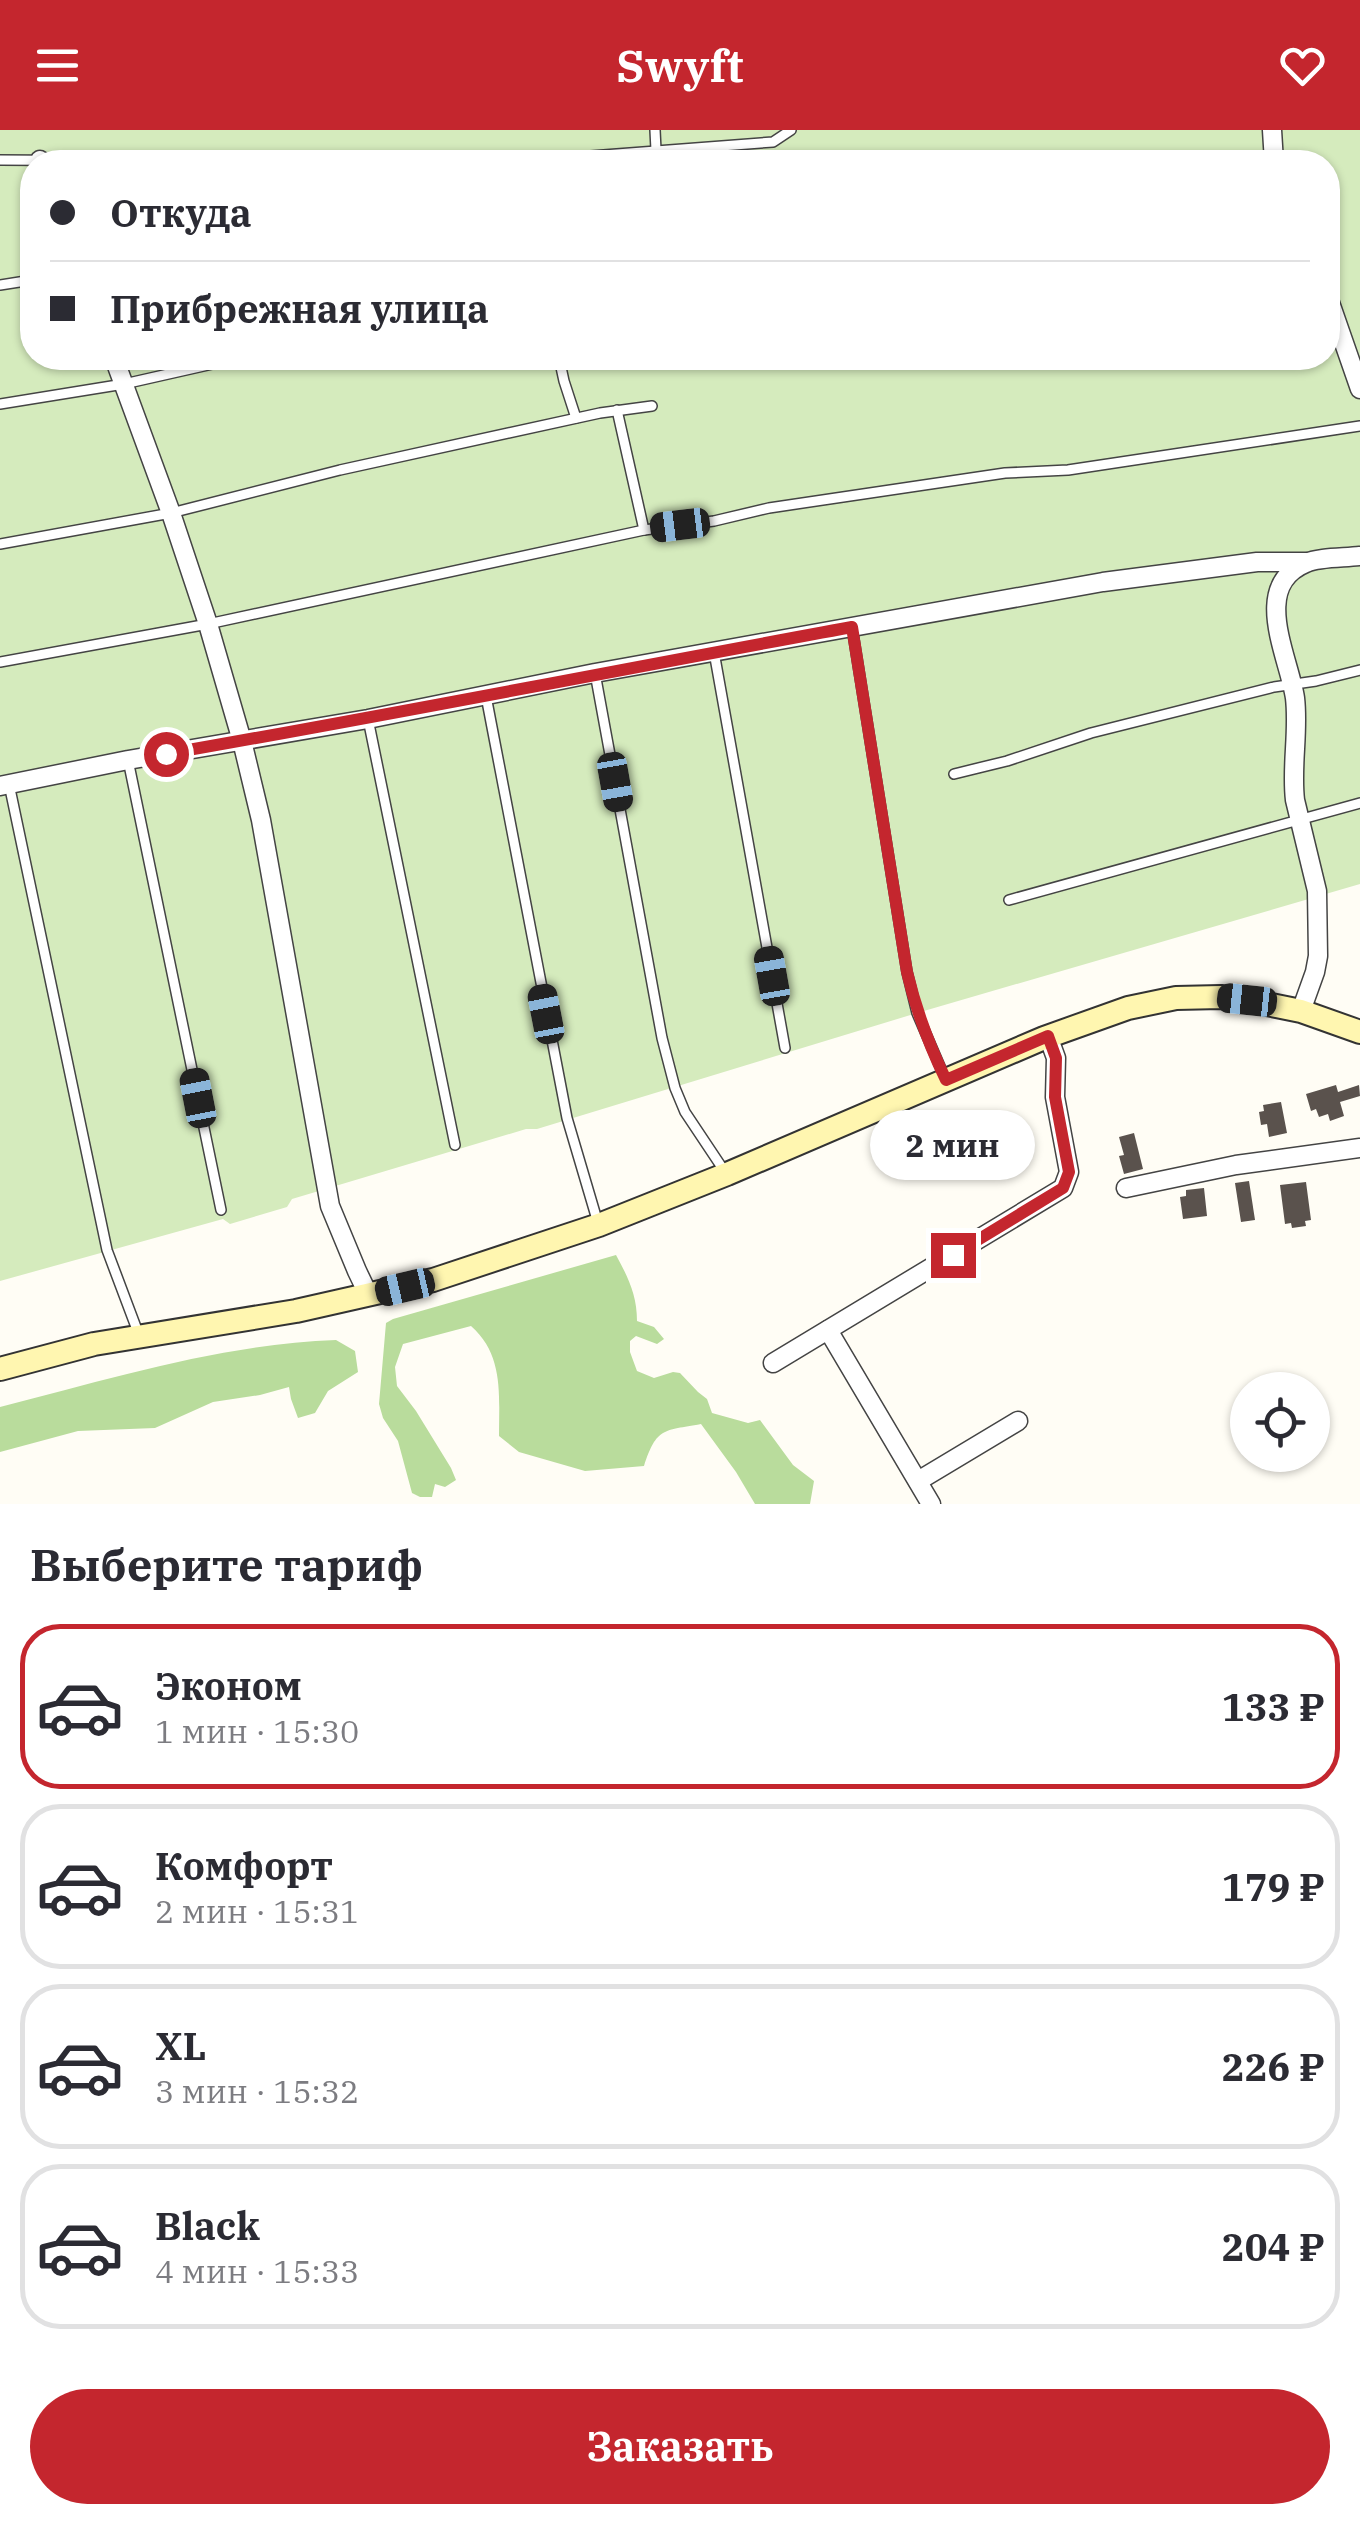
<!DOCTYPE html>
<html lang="ru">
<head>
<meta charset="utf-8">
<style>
	body { margin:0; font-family:"IBM Plex Serif",serif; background:#f2f2f3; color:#2b2b33; height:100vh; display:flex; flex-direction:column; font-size:38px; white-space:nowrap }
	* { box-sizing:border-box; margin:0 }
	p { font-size:32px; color:#7c7c81 }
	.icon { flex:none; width:55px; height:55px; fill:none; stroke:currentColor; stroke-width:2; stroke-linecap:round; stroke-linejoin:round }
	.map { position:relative; height:1374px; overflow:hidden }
	.side { display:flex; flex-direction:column; background:#fff; flex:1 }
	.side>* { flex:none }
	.guide { position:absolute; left:20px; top:20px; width:1320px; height:220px; border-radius:40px; box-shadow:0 2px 8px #0004; display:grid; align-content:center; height:220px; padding:0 30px; background:#fff }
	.buttons { position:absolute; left:1230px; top:1242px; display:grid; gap:20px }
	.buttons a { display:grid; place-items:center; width:100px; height:100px; border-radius:50%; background:#fff; box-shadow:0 2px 8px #0004; font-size:50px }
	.end { position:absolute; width:45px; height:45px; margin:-22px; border:12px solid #c4262e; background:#fff; box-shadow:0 0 0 5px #fff }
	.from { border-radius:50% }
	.bubble { position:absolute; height:70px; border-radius:35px; background:#fff; box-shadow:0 2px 8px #0004; font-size:32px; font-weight:700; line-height:70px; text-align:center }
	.car { position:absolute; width:30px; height:60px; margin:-30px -15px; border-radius:12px; box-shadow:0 0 8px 2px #0007; background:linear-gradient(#222 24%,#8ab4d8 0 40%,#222 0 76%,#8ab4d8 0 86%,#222 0) }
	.guide b { display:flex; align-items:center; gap:35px; height:95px; font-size:38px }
	.guide b+b { border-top:2px solid #e1e1e2 }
	.guide i { width:25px; height:25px; background:#2b2b33 }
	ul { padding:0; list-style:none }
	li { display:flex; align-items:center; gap:30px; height:165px; margin:0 20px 15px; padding:0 10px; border:5px solid #e1e1e2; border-radius:40px }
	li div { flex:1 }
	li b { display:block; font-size:38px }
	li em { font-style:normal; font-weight:700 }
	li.current { border-color:#c4262e }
	li>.icon { width:90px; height:90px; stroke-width:1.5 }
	h2 { padding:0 30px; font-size:45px; line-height:120px }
	.button { display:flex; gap:20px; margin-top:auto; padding:20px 30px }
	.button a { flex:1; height:115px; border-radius:60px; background:#c4262e; color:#fff; font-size:40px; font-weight:700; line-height:115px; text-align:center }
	header { display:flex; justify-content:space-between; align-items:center; height:130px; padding:0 30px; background:#c4262e; color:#fff; font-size:45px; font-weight:700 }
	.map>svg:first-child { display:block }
	.green { fill:#d5ebbd; fill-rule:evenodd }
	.forest { fill:#b9dc9c }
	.building { fill:#5a524d }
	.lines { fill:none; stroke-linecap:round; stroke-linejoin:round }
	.service-casing { stroke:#444; stroke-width:12 }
	.minor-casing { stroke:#444; stroke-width:21 }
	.secondary-casing { stroke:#333; stroke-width:26 }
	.service { stroke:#fff; stroke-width:9 }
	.minor { stroke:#fff; stroke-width:18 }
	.secondary { stroke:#fff6b0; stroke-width:22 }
	.route { stroke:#c4262e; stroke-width:12 }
</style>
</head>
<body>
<header><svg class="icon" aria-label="menu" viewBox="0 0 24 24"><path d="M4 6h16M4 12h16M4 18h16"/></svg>Swyft<svg class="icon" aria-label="heart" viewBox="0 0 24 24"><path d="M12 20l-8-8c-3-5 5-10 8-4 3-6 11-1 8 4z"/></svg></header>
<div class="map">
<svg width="1360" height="1374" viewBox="0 0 1360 1374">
	<rect width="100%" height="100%" fill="#fffdf5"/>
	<path class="green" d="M0,0H1360V754L917,883L537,999H526L292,1069L287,1077L230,1094L223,1089L0,1151ZM32,32H1328V228H32Z"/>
	<g class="forest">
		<path d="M616,1125C628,1147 637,1165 637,1191L654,1197L664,1209L657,1214L636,1206L630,1211V1222L637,1241L654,1248L673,1242L680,1243L698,1262L707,1269L712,1283L748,1293L760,1290L793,1335L814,1351L810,1374H755L736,1342L701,1294C663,1301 657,1297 644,1336L585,1341L519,1322L499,1306C499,1265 504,1225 471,1196L403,1214L395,1237L397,1256L416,1281L451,1338L456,1350L445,1357L435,1354L432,1367H420L412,1363L398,1311L383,1288L379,1274L386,1193L393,1189Z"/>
		<path d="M336,1210L355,1221L358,1242L328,1261L315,1283L298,1288L291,1269L289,1257L260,1265L213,1272L155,1298L78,1301L0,1322V1277C110,1249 222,1214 336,1210Z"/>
	</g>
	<g class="building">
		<polygon points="1336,955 1338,962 1359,955 1360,966 1340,972 1344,986 1330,991 1328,984 1319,987 1316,979 1311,981 1306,964"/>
		<polygon points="1281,972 1287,1003 1269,1007 1267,994 1261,995 1259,982 1264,981 1263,975"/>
		<polygon points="1134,1003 1143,1039 1124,1044 1119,1026 1124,1025 1119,1007"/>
		<polygon points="1249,1051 1255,1090 1241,1092 1235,1053"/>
		<polygon points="1306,1052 1311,1090 1305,1091 1306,1096 1292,1098 1291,1093 1285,1094 1280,1055"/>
		<polygon points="1204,1058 1207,1086 1183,1089 1180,1067 1186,1066 1186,1060"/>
	</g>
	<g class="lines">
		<g class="service-casing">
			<g id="service">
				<polyline points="655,0 656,20"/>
				<polyline points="0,30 312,32 551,29 773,12 791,0"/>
				<polyline points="0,155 32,150"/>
				<polyline points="559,228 564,251 576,288"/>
				<polyline points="0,274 124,254 217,233 252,232 279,228"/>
				<polyline points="617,280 644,400"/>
				<polyline points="0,414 171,383 340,340 600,283 652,276"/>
				<polyline points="852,497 907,842 917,883 945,948"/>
				<polyline points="714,522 785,918"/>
				<polyline points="0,532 208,494 644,400 714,391 769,378 1005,343 1068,340 1360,296"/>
				<polyline points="595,543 662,908 675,958 685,982 725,1042"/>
				<polyline points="486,566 567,988 598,1093"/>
				<polyline points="368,589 455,1015"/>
				<polyline points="128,630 221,1080"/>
				<polyline points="954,644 1007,631 1091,603 1274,557 1316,551 1360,540"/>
				<polyline points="9,654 107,1120 139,1205"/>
				<polyline points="1009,770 1360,673"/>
			</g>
		</g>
		<g class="minor-casing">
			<g id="minor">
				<polyline points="1272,0 1274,32"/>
				<polyline points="40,30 41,32"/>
				<polyline points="1328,167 1360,259"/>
				<polyline points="114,228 171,383 208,494 242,611 261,690 330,1076 357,1141 369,1166"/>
				<polyline points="0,656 128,630 368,589 595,543 1103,452 1257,432 1306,432"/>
				<path d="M1301,881L1315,842L1318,826L1317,761L1295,670C1291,636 1299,602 1295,568C1289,527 1250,456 1306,433C1319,427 1345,428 1360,426"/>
				<polyline points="1126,1058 1236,1035 1360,1018"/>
				<polyline points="828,1200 931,1374"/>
				<polyline points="773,1233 1063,1058 1069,1042 1055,967 1056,928 1048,906"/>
				<polyline points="918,1351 1018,1291"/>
			</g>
		</g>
		<g class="secondary-casing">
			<polyline id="secondary" points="0,1239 94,1214 296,1181 433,1150 599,1095 727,1044 1044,908 1128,878 1176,868 1221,867 1247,870 1301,881 1360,902"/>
		</g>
		<use href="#service" class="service"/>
		<use href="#minor" class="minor"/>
		<use href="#secondary" class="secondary"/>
	</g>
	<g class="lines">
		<path class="route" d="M166,624C395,584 623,539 852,497L907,842C916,880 929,915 946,950L1048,906L1056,928L1055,967L1069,1042L1063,1058L953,1125"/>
	</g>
</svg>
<div class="buttons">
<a><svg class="icon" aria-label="locate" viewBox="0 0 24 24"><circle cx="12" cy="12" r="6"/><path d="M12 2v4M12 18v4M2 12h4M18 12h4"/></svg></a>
</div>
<i class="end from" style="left:166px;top:624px"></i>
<i class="end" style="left:953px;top:1125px"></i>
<div class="bubble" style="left:870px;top:980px;width:165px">2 мин</div>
<i class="car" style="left:680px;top:395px;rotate:263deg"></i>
<i class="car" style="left:615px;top:652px;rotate:170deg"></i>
<i class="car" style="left:772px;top:846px;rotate:350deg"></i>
<i class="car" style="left:1247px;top:870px;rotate:276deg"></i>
<i class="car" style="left:546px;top:884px;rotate:349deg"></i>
<i class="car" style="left:198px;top:968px;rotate:349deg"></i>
<i class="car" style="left:405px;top:1157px;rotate:257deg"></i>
<div class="guide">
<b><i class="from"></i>Откуда</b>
<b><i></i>Прибрежная улица</b>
</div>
</div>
<section class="side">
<h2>Выберите тариф</h2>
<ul>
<li class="current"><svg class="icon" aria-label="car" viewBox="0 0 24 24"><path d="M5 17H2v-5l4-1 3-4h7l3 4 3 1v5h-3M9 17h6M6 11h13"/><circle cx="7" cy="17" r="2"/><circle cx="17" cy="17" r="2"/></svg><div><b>Эконом</b><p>1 мин · 15:30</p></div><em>133 ₽</em></li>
<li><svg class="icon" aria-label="car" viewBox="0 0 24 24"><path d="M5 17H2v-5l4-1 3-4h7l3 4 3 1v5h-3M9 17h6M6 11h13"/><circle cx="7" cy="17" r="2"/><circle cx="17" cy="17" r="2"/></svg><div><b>Комфорт</b><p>2 мин · 15:31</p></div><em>179 ₽</em></li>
<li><svg class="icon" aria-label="car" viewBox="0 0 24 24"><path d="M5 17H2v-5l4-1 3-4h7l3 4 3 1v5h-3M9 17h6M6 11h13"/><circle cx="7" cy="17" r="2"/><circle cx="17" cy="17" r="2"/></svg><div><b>XL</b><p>3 мин · 15:32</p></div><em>226 ₽</em></li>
<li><svg class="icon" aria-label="car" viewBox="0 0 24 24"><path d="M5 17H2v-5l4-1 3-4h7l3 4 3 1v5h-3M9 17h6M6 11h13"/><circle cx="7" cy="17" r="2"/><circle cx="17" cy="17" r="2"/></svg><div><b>Black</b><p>4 мин · 15:33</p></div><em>204 ₽</em></li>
</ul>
<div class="button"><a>Заказать</a></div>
</section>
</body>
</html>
